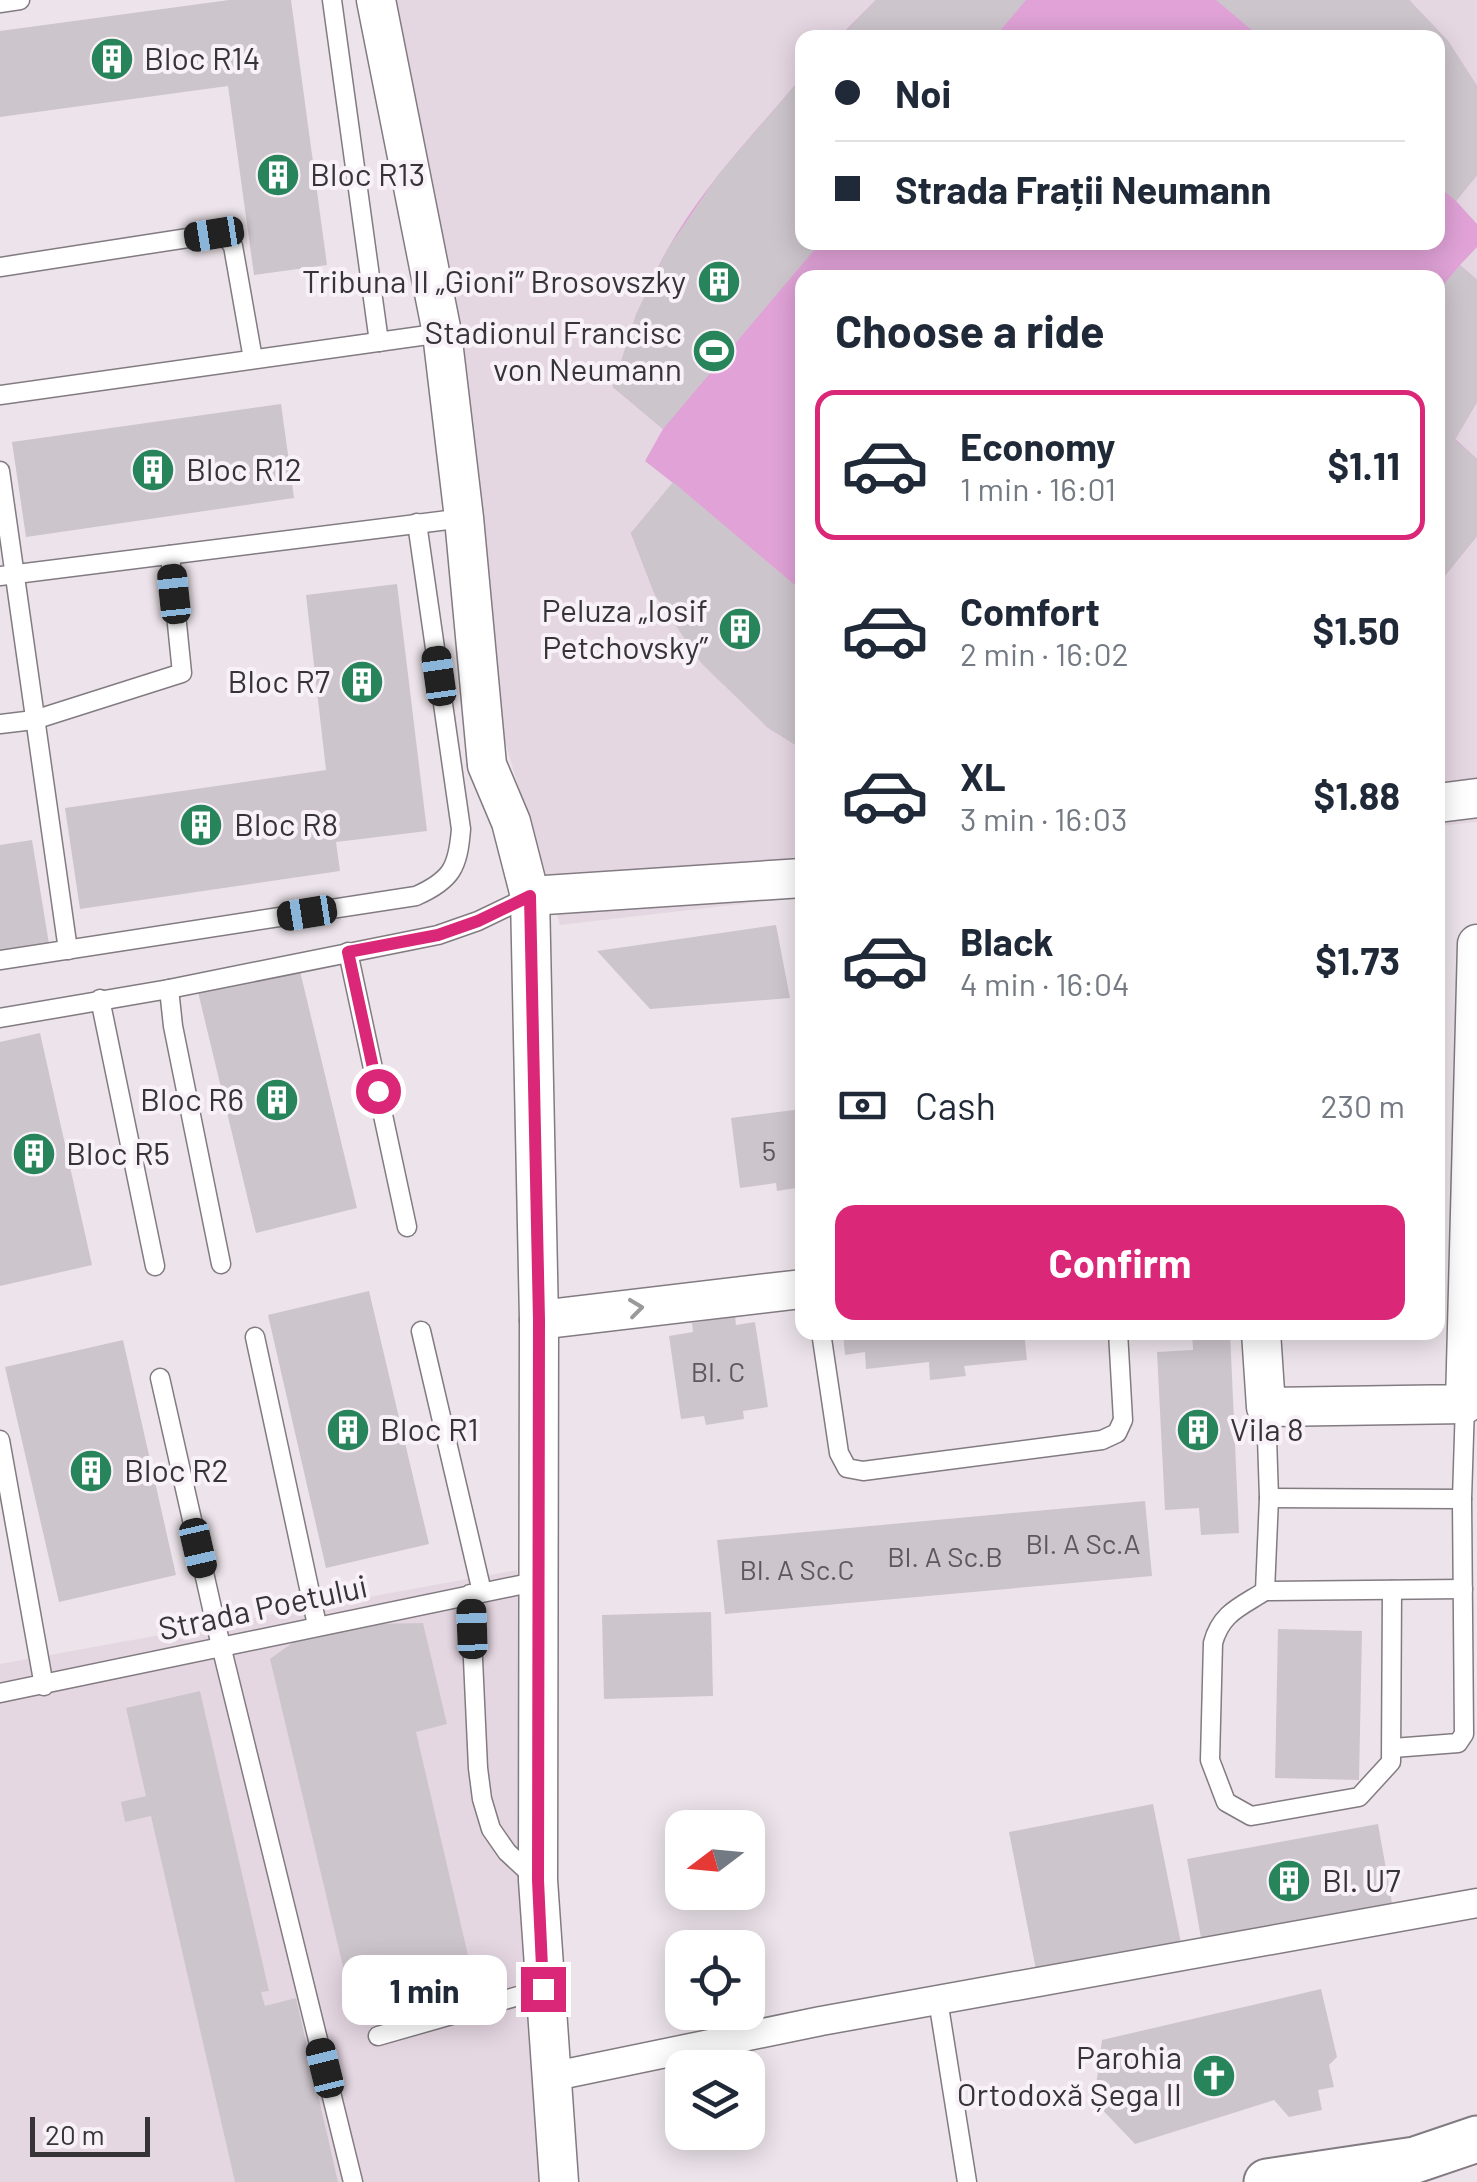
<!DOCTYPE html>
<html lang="en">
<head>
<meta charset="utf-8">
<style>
	body { margin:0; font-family:Barlow,sans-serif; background:#f2f2f3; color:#1f2937; height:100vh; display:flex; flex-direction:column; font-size:38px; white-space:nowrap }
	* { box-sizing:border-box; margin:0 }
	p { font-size:32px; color:#747a83 }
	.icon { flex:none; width:55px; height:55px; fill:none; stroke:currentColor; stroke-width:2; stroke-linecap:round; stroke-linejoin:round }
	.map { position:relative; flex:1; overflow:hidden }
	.drawer { position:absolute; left:795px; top:270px; width:650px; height:1070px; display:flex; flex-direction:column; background:#fff; border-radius:20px; box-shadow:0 5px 25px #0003 }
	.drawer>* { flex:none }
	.guide { position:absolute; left:795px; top:30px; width:650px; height:220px; border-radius:20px; box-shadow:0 5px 25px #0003; display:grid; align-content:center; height:220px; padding:0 40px; background:#fff }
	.needle { width:65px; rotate:254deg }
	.controls { position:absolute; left:665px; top:1810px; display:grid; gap:20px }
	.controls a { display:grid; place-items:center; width:100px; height:100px; border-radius:20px; background:#fff; box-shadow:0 5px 25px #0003; font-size:50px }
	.scale { position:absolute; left:30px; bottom:25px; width:120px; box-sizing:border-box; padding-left:10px; border:5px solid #373437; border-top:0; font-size:28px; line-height:35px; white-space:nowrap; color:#373437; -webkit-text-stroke:8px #f9f1f8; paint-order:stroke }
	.end { position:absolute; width:45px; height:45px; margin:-22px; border:12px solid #db2777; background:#fff; box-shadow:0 0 0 5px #fff }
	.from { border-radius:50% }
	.bubble { position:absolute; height:70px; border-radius:20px; background:#fff; box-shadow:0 5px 25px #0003; font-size:32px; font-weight:700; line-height:70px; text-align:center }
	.car { position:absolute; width:30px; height:60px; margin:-30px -15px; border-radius:12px; box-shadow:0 0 8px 2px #0007; background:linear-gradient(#222 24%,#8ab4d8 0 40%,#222 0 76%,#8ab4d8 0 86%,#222 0) }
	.guide b { display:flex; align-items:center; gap:35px; height:95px; font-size:38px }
	.guide b+b { border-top:2px solid #e0e1e3 }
	.guide i { width:25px; height:25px; background:#1f2937 }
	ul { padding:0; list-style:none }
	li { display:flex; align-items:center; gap:30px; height:150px; margin:0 20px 15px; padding:0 20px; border:5px solid transparent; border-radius:20px }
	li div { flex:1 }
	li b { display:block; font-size:38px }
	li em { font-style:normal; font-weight:700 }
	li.active { border-color:#db2777 }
	li>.icon { width:90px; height:90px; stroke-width:1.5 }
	h2 { padding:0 40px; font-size:45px; line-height:120px }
	.pay { display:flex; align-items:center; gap:25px; height:110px; padding:0 40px; font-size:38px }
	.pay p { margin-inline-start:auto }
	.button { display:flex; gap:20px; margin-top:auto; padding:20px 40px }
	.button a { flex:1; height:115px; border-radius:20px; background:#db2777; color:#fff; font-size:40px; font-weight:700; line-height:115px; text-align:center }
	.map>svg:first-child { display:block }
	.built { fill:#e5d7e2; fill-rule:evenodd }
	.green { fill:#e0a2d7 }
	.building { fill:#cdc5cc }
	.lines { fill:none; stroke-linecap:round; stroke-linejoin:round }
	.service-casing { stroke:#827b81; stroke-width:21 }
	.pedestrian-casing { stroke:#827b81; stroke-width:31 }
	.minor-casing { stroke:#827b81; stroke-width:41 }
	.tertiary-casing { stroke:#827b81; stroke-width:49 }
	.service { stroke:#fff; stroke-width:18 }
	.pedestrian { stroke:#fff; stroke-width:28 }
	.minor { stroke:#fff; stroke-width:38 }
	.tertiary { stroke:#fff; stroke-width:45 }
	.oneway { stroke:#9b9a9b }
	.route { stroke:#db2777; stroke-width:12 }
	.labels { text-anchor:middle; stroke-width:8; stroke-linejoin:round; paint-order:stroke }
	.number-label { font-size:28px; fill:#5c585c }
	.poi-label { font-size:32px; fill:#373437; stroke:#f9f1f8; text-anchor:start }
	.street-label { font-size:32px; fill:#373437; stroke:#f9f1f8 }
</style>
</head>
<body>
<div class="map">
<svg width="1477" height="2182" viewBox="0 0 1477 2182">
	<rect width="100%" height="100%" fill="#ece4ea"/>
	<g class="built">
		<path d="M393,0H1477V822L1438,826V278H802V897L560,925L485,675ZM802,38H1438V242H802Z"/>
		<polygon points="517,1570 539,2182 0,2182 0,1664"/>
	</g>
	<path class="green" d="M876,0H1409L1448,41L1477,86V175L1456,201L1477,224V247L1460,265L1477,280V402L1455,439L1477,459V536L1438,584V278H802V749L767,727L655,595L631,533L673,483L645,461L663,429L613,387C628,341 642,295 666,252C702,187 755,133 802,77V242H1438V38L839,37Z"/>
	<g class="building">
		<polygon points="229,0 291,0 327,265 254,275 228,86 0,117 0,31"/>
		<polygon points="876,0 1026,0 994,38 839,38"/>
		<polygon points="1216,0 1409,0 1448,41 1477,86 1477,175 1456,201 1438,186 1438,38 1261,38"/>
		<polygon points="802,77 802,242 821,242 663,429 613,387 636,314 667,250 718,175"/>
		<polygon points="1460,265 1477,280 1477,402 1455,440 1477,459 1477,536 1438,584 1438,291"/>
		<polygon points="281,404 294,498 26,537 12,442"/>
		<polygon points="673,482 802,591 802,749 767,727 701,663 655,595 631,533"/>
		<polygon points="397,584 427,831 336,842 340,871 80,909 65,808 326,770 306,595"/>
		<polygon points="32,840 49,944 0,952 0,845"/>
		<polygon points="776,925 790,998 650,1009 597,951"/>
		<polygon points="299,967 357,1208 256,1233 198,992"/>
		<polygon points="40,1033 92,1265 0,1286 0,1042"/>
		<polygon points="802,1109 802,1187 777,1191 776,1183 740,1188 731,1118"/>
		<polygon points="369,1291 429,1544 326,1568 268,1315"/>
		<polygon points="735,1316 736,1325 755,1322 768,1407 743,1411 744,1419 706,1425 704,1416 681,1419 669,1336 693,1332 692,1323"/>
		<polygon points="843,1332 1024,1332 1027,1360 964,1366 966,1376 930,1380 929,1362 866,1369 865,1352 845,1355"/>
		<polygon points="1192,1332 1230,1332 1239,1533 1201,1535 1199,1508 1165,1510 1157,1352 1193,1350"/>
		<polygon points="1298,1332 1369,1332 1369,1339 1298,1340"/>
		<polygon points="123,1340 176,1575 59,1602 5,1367"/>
		<polygon points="1145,1501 1152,1576 725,1614 717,1540"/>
		<polygon points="711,1612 713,1696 604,1699 602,1615"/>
		<polygon points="423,1623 447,1724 416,1732 474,1981 390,2000 383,1970 346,1979 270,1659 317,1625"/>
		<polygon points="1278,1629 1362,1631 1359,1780 1275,1778"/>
		<polygon points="200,1691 269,1991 261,1992 265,2006 296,1998 338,2182 235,2182 151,1816 125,1822 121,1802 146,1796 126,1708"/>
		<polygon points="1153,1804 1182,1948 1037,1975 1009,1832"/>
		<polygon points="1378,1824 1392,1903 1201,1938 1187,1859"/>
		<polygon points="1321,1989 1337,2057 1329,2065 1334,2087 1318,2090 1322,2110 1289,2117 1274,2100 1135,2144 1094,2101 1102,2040"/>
	</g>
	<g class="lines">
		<g class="service-casing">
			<g id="service">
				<polyline points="332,0 379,342"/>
				<polyline points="0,3 20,0"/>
				<polyline points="0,267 214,234 225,236 233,246 253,359"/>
				<polyline points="0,395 442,333"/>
				<polyline points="0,471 68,950"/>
				<polyline points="0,576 464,518"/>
				<polyline points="0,724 34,720 182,673 170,555"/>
				<polyline points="348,952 407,1227"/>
				<path d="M0,960L416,896C452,880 458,867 461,829L417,523"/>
				<polyline points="169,989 173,1026 221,1264"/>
				<polyline points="100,999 155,1266"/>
				<polyline points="0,1018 169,989 438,935 478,921 530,896"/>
				<polyline points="421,1331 482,1592"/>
				<polyline points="821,1332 839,1453 847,1468 863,1471 1102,1440 1117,1433 1123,1420 1118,1332"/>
				<polyline points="255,1337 317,1625"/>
				<polyline points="160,1378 214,1617 353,2182"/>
				<path d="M1266,1407L1269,1498L1265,1591C1240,1607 1221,1613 1213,1643L1210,1760L1226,1802L1251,1816L1359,1797L1391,1762L1392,1590"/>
				<polyline points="0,1440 44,1686"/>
				<polyline points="1269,1498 1462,1499"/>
				<polyline points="1265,1591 1463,1589"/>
				<polyline points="470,1594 478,1768 482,1799 491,1829 507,1852 536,1879"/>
				<polyline points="0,1693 539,1581"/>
				<polyline points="1393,1748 1458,1743 1464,1734 1462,1499 1465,1404"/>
				<polyline points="938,2000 967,2182"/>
				<polyline points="378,2036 543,1989"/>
			</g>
		</g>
		<g class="pedestrian-casing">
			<polyline id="pedestrian" points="550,2077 821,2021 1477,1903"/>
		</g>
		<g class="minor-casing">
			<g id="minor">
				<polyline points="376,0 442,333 464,518 487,765 511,822 530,896 539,1320 538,1880 559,2182"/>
				<polyline points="1438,803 1477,798"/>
				<polyline points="530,896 802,878"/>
				<polyline points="539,1320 802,1289"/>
				<polyline points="1261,1332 1266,1407 1465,1404 1477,944"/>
			</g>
		</g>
		<g class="tertiary-casing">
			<polyline id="tertiary" points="1267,2182 1415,2160 1477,2139"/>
		</g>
		<use href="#service" class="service"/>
		<use href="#pedestrian" class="pedestrian"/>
		<use href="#minor" class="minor"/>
		<use href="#tertiary" class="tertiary"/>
	</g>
	<defs><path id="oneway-chevron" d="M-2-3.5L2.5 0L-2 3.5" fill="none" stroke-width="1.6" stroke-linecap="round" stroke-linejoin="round" transform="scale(2.5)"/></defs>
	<use class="oneway" href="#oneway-chevron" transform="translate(636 1308) rotate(-7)"/>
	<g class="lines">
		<polyline class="route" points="378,1091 348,952 438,935 478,921 530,896 539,1320 538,1880 543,1989"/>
	</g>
	<defs>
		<g id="building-disc" transform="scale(2.25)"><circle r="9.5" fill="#28855b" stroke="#f9f1f8"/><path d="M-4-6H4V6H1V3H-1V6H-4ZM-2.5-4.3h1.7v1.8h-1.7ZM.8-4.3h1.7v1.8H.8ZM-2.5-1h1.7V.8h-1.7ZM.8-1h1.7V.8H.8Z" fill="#fff"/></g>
		<g id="stadium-disc" transform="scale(2.25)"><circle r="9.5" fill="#28855b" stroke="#f9f1f8"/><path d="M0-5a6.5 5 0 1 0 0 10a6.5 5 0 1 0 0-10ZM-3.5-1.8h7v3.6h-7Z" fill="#fff"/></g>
		<g id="church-disc" transform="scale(2.25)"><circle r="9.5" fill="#28855b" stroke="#f9f1f8"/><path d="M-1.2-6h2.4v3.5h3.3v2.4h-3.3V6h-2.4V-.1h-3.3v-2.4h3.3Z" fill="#fff"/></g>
	</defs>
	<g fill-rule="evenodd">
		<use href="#building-disc" x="112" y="59"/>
		<use href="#building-disc" x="278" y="175"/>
		<use href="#building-disc" x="719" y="282"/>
		<use href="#stadium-disc" x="714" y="351"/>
		<use href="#building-disc" x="153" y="470"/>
		<use href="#building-disc" x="740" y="629"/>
		<use href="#building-disc" x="362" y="682"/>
		<use href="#building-disc" x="201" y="825"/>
		<use href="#building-disc" x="277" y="1100"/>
		<use href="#building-disc" x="34" y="1154"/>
		<use href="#building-disc" x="348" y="1430"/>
		<use href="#building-disc" x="1198" y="1430"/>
		<use href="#building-disc" x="91" y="1471"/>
		<use href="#building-disc" x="1289" y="1881"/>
		<use href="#church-disc" x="1214" y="2076"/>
	</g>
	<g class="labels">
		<g class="number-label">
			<text x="769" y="1161">5</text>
			<text x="718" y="1382">Bl. C</text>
			<text x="1083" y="1554">Bl. A Sc.A</text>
			<text x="945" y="1567">Bl. A Sc.B</text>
			<text x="797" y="1580">Bl. A Sc.C</text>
		</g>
		<g class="poi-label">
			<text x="144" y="70">Bloc R14</text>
			<text x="310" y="186">Bloc R13</text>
			<text x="686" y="293" text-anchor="end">Tribuna II „Gioni” Brosovszky</text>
			<text x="682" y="344" text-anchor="end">Stadionul Francisc<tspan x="682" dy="37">von Neumann</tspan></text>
			<text x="186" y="481">Bloc R12</text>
			<text x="708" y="622" text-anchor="end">Peluza „Iosif<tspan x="708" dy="37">Petchovsky”</tspan></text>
			<text x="330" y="693" text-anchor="end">Bloc R7</text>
			<text x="234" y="836">Bloc R8</text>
			<text x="244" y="1111" text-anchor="end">Bloc R6</text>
			<text x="66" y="1165">Bloc R5</text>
			<text x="380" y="1441">Bloc R1</text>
			<text x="1230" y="1441">Vila 8</text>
			<text x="124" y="1482">Bloc R2</text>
			<text x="1322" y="1892">Bl. U7</text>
			<text x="1182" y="2069" text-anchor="end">Parohia<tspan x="1182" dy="37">Ortodoxă Șega II</tspan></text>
		</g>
		<g class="street-label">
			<text transform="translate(263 1608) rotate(-12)" y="11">Strada Poetului</text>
		</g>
	</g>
</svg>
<div class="controls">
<a><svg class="needle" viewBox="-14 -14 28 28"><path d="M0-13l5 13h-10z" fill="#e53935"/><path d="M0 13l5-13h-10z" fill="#747a83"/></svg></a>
<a><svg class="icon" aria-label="locate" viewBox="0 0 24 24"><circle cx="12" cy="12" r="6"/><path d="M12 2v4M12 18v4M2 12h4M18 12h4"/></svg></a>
<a><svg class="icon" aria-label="layers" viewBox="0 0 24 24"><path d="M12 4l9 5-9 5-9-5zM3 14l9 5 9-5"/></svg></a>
</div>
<div class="scale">20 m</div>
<i class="end from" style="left:378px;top:1091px"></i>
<i class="end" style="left:543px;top:1989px"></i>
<div class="bubble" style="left:342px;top:1955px;width:165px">1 min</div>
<i class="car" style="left:214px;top:234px;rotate:261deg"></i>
<i class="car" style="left:174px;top:594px;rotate:354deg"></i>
<i class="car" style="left:439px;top:676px;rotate:352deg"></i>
<i class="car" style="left:307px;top:913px;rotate:261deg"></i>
<i class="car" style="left:198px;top:1548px;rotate:167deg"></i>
<i class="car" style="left:472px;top:1629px;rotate:358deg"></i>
<i class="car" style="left:325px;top:2068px;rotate:346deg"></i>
<div class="guide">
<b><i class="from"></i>Noi</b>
<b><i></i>Strada Frații Neumann</b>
</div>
<section class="drawer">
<h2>Choose a ride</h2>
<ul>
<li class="active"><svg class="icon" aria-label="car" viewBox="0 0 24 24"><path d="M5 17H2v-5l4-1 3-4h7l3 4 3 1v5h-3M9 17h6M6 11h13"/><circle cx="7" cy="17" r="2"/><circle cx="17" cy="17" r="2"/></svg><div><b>Economy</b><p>1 min · 16:01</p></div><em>$1.11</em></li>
<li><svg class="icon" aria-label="car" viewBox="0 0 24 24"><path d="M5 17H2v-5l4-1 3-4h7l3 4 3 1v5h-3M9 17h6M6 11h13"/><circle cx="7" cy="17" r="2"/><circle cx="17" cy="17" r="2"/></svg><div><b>Comfort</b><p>2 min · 16:02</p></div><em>$1.50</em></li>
<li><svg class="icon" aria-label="car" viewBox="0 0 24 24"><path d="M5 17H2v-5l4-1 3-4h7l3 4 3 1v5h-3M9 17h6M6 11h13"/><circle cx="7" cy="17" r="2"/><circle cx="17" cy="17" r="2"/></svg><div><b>XL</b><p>3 min · 16:03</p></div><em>$1.88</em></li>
<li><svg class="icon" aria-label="car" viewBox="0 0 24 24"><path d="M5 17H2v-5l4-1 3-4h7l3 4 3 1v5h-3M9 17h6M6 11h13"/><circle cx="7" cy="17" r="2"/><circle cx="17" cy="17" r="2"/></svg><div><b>Black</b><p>4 min · 16:04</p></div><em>$1.73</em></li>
</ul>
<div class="pay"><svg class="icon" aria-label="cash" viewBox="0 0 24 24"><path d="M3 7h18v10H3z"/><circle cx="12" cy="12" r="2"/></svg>Cash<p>230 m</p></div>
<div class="button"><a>Confirm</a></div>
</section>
</div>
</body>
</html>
